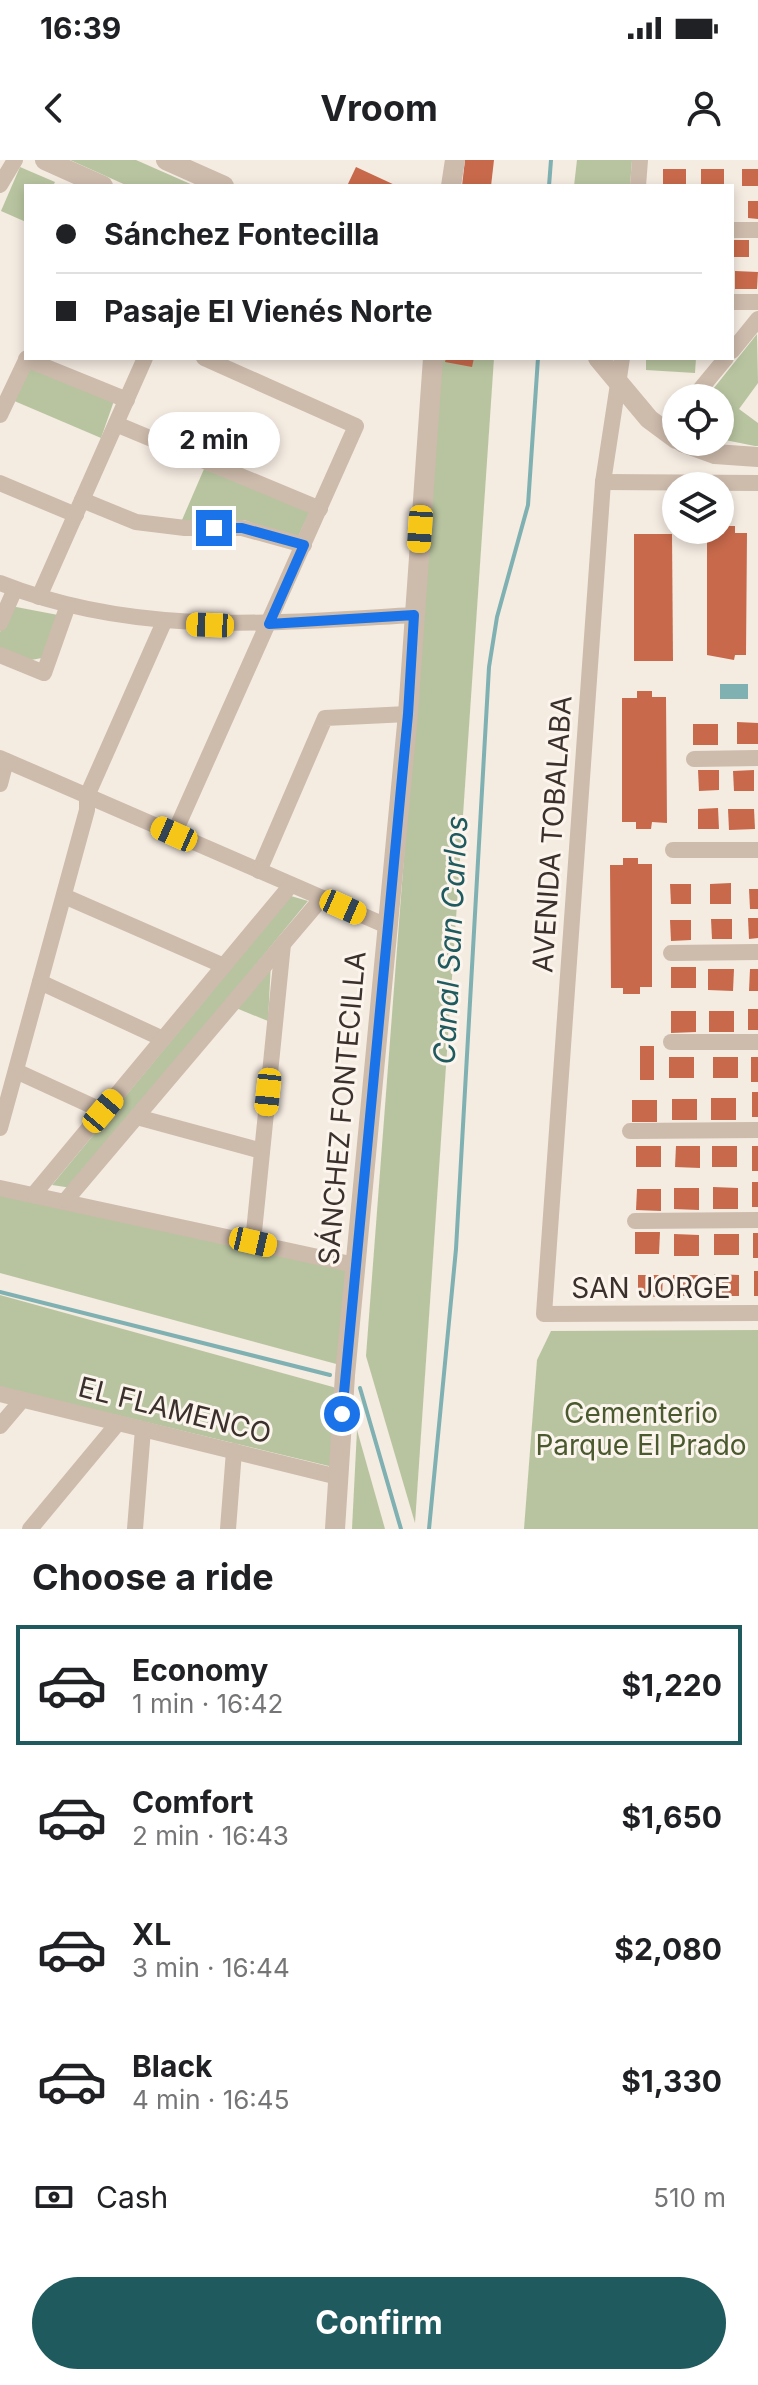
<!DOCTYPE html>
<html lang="en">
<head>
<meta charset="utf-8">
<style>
	body { margin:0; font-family:Inter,sans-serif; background:#f6f6f6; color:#202124; height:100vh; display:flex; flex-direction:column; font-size:30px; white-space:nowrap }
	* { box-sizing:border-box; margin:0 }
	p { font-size:26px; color:#757577 }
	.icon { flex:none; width:44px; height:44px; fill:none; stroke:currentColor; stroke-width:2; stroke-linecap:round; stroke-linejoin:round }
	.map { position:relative; height:1369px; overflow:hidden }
	.details { display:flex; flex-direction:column; background:#fff; flex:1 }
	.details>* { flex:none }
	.banner { position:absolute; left:24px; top:24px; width:710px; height:176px; border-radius:0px; box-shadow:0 4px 12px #0003; display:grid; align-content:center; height:176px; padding:0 32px; background:#fff }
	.controls { position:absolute; left:662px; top:224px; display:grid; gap:16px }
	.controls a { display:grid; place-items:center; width:72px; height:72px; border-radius:50%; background:#fff; box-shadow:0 4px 12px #0003; font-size:40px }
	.end { position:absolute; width:36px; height:36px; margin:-18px; border:10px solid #1a73e8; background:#fff; box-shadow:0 0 0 4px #fff }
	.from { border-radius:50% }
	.bubble { position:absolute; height:56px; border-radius:28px; background:#fff; box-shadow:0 4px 12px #0003; font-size:26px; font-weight:700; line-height:56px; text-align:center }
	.car { position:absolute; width:24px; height:48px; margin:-24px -12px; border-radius:10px; box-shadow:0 0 6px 2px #0007; background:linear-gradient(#f5c518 24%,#345 0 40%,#f5c518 0 76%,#345 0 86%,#f5c518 0) }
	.banner b { display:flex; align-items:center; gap:28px; height:76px; font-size:30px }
	.banner b+b { border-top:2px solid #e0e0e0 }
	.banner i { width:20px; height:20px; background:#202124 }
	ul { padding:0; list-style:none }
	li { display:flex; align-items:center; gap:24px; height:120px; margin:0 16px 12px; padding:0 16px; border:4px solid transparent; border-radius:0px }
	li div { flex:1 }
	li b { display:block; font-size:30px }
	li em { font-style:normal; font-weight:700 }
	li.active { border-color:#1f5a5e }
	li>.icon { width:72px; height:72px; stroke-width:1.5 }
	h2 { padding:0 32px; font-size:36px; line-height:96px }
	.pay { display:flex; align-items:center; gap:20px; height:88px; padding:0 32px; font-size:30px }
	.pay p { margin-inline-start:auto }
	.action { display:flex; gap:16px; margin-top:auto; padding:16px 32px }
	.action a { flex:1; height:92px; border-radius:48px; background:#1f5a5e; color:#fff; font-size:32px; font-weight:700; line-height:92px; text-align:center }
	.status { display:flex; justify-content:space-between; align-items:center; height:56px; padding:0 40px; background:#fff; direction:ltr }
	.status svg { height:22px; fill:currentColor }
	header { display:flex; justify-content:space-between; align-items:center; height:104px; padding:0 32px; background:#fff; font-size:36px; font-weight:700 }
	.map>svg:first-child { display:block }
	.green { fill:#b8c4a0 }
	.water { fill:#7fb0b2 }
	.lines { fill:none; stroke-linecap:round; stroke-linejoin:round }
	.stream { stroke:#7fb0b2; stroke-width:4 }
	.building { fill:#c8694b }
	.minor { stroke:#cdbbac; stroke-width:16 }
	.tertiary { stroke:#cdbbac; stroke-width:20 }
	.route { stroke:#1a73e8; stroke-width:10 }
	.labels { text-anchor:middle; stroke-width:6; stroke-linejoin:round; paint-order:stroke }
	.street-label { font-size:28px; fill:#3b302b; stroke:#fbf5ee }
	.park-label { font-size:28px; fill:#4a5a2e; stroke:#fbf5ee }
	.water-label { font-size:30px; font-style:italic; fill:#1f5a5e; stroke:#fbf5ee }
</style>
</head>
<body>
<div class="status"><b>16:39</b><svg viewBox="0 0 49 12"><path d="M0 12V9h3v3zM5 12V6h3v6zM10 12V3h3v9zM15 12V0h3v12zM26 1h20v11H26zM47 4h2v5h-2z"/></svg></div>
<header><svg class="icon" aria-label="back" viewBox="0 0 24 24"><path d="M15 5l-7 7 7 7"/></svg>Vroom<svg class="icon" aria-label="person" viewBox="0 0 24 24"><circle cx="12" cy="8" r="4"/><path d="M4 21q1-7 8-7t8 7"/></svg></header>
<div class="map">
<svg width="758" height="1369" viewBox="0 0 758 1369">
	<rect width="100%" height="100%" fill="#f4ebe1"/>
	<g class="green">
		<polygon points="70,0 136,0 195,26 128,26"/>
		<polygon points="577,0 632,0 630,26 574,26"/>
		<polygon points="20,7 55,22 53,26 26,26 26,62 1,51"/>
		<polygon points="757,174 758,223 739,249 758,263 758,286 755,286 720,279 720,238 706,238"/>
		<polygon points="442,198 494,198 415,1363 366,1196"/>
		<polygon points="646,198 696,198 695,213 646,210"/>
		<polygon points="28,203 115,238 101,278 12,240"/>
		<polygon points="204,309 310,351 297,379 244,360 182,360"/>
		<polygon points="11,446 58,455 42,498 31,500 0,488 0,472"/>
		<polygon points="291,736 308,741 72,1028 52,1025"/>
		<polygon points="271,802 268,861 236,848"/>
		<polygon points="0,1032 350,1108 340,1205 0,1113"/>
		<polygon points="0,1135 333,1227 339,1230 333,1307 0,1227"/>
		<polygon points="758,1170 758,1369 524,1369 537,1200 551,1171"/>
		<polygon points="357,1270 385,1369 352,1369"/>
	</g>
	<rect class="water" x="720" y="524" width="28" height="15"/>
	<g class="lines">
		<g class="stream">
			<polyline points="549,26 551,0"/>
			<polyline points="0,1132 330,1215"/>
			<polyline points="360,1228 401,1369"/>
			<polyline points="429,1369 456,1089 489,507 497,457 528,345 538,198"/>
		</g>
	</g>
	<g class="building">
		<polygon points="465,0 494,0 491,26 462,26"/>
		<polygon points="356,7 397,26 347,26"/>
		<rect x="663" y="9" width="23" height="17"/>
		<rect x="701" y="9" width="23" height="17"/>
		<rect x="742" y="9" width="16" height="17"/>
		<polygon points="748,41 758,41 758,59 748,58"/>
		<rect x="732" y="80" width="17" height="17"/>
		<polygon points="735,111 758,112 757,129 735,129"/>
		<polygon points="446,198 474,198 472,207 445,202"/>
		<polygon points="721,366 735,366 735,373 747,373 746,495 735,495 734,500 707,495 707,373 722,373"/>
		<polygon points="634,374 672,374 673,501 634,501"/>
		<polygon points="637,531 652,531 652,537 666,537 667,663 652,662 651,669 636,669 636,662 622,662 622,538 637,538"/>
		<polygon points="737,562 758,563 758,584 737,584"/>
		<rect x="693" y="564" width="25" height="21"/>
		<polygon points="698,610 719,610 719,630 699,631"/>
		<polygon points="754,610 754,631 734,631 733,611"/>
		<polygon points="718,648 719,669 698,669 698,649"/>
		<polygon points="728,649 754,649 755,669 729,670"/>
		<polygon points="623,698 638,698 638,704 652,704 652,827 640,827 640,834 623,834 623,828 611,828 610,705 623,705"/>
		<polygon points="731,723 731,744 710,744 710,724"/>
		<polygon points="670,724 691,724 691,744 671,744"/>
		<polygon points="749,729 758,729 758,749 750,749"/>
		<polygon points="748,758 758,758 758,778 749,779"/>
		<polygon points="711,759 732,759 732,779 712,779"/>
		<polygon points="670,760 691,760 691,780 671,781"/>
		<rect x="671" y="807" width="25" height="21"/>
		<polygon points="708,809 734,809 733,831 708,830"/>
		<polygon points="750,809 758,809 758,831 749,831"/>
		<rect x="748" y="849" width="10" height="21"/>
		<polygon points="671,851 696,851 696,872 671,873"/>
		<rect x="709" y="851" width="25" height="21"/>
		<rect x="640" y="886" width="14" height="34"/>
		<rect x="669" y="897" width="25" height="21"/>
		<rect x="713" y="897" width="25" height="21"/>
		<rect x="751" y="897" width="7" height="25"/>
		<rect x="752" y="932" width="6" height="25"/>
		<rect x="711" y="938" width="25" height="22"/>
		<rect x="672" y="939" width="25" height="21"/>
		<rect x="632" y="940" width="25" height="22"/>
		<rect x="636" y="986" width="25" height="21"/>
		<polygon points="676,986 700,986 700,1008 675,1007"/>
		<rect x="712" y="986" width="25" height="21"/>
		<rect x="752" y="986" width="6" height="25"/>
		<rect x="752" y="1022" width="6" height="25"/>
		<polygon points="713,1027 738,1028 738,1049 713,1049"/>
		<polygon points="674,1028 699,1028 699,1050 674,1049"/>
		<polygon points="637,1029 661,1029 661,1051 636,1050"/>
		<polygon points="635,1072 660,1072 659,1094 635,1094"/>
		<rect x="753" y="1073" width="5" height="25"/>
		<polygon points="674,1074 699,1075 699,1096 674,1096"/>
		<rect x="714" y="1074" width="25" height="21"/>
		<rect x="754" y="1111" width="4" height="25"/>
		<polygon points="714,1114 739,1115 739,1136 714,1136"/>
		<polygon points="638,1115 663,1115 662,1137 638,1136"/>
		<rect x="673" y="1115" width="25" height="21"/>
	</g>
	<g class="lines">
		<g class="minor">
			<polyline points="0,25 15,0"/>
			<polyline points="638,26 640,0"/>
			<polyline points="732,70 758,70"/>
			<polyline points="732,142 758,142"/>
			<polyline points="732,191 758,159"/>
			<polyline points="622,198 603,322 544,1154 758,1153"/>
			<polyline points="26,199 127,240"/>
			<polyline points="693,238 726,198"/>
			<polyline points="0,255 27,198"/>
			<polyline points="116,264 320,349"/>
			<polyline points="603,322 758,323"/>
			<polyline points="0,323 76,355"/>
			<polyline points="82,340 136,362 185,368 242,368 304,385"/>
			<path d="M0,423C135,477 272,463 414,455"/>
			<polyline points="39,437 145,198"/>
			<polyline points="0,463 15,429"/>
			<polyline points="0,495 44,513 68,445"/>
			<polyline points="0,598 387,766"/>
			<polyline points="694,599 758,598"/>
			<polyline points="0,624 6,601"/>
			<polyline points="174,674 356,266 204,198"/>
			<polyline points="673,690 758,690"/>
			<polyline points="259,711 325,558 408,554"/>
			<polyline points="64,736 224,806"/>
			<polyline points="671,793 758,792"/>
			<polyline points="40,822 163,879"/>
			<polyline points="671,882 758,882"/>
			<polyline points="16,911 103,951"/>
			<polyline points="137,957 262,991"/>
			<polyline points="0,968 87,650 87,636 164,462"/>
			<polyline points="630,971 758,970"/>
			<polyline points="0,1028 355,1105"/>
			<polyline points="34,1034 291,725"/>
			<polyline points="66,1040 322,738"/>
			<polyline points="635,1061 758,1060"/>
			<polyline points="253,1082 283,784"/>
			<polyline points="0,1234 338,1317"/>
			<polyline points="0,1266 22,1240"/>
			<polyline points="30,1369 118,1263"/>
			<polyline points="135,1369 143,1269"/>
			<polyline points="228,1369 234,1291"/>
		</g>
		<g class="tertiary">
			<polyline points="45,0 103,26"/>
			<polyline points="166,0 224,26"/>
			<polyline points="451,26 455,0"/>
			<polyline points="598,198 649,259 676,279"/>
			<polyline points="682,282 715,294 758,297"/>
			<polyline points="335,1369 345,1215 408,554 433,198"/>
		</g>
	</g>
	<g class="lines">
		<polyline class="route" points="214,368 242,368 304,385 269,464 414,455 408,554 342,1254"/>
	</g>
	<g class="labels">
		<g class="street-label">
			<text transform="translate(552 674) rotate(-86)" y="10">AVENIDA TOBALABA</text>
			<text transform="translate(342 948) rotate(-85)" y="10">SÁNCHEZ FONTECILLA</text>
			<text x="651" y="1138">SAN JORGE</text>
			<text transform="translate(175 1250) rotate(14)" y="10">EL FLAMENCO</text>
		</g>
		<g class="park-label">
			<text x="641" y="1263">Cementerio<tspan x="641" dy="32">Parque El Prado</tspan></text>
		</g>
		<g class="water-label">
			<text transform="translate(451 780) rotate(-87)" y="10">Canal San Carlos</text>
		</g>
	</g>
</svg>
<div class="controls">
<a><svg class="icon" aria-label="locate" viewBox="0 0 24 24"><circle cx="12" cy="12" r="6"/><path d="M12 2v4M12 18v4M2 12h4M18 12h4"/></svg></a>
<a><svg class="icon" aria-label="layers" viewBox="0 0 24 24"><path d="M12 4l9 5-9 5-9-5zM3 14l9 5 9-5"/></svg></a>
</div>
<i class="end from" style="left:342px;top:1254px"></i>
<i class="end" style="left:214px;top:368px"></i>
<div class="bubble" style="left:148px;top:252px;width:132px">2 min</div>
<i class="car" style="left:420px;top:369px;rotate:184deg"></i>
<i class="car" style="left:210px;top:465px;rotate:272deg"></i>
<i class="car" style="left:174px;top:674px;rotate:294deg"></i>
<i class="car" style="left:343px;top:747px;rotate:114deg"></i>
<i class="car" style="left:268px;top:932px;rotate:186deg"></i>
<i class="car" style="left:103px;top:951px;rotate:40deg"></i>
<i class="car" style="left:253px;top:1082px;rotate:103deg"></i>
<div class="banner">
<b><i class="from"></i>Sánchez Fontecilla</b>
<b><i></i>Pasaje El Vienés Norte</b>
</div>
</div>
<section class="details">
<h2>Choose a ride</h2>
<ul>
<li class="active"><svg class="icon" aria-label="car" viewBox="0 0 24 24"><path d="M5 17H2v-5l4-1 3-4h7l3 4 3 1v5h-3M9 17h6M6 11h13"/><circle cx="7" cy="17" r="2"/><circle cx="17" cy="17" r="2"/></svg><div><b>Economy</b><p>1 min · 16:42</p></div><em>$1,220</em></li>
<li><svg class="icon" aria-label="car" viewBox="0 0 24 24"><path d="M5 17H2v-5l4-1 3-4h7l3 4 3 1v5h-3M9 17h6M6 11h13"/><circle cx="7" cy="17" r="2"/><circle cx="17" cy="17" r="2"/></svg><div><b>Comfort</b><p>2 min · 16:43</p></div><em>$1,650</em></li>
<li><svg class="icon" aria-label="car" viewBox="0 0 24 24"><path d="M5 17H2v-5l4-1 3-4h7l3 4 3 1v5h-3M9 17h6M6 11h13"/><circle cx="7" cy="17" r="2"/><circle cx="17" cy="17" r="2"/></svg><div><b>XL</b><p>3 min · 16:44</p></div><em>$2,080</em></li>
<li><svg class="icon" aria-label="car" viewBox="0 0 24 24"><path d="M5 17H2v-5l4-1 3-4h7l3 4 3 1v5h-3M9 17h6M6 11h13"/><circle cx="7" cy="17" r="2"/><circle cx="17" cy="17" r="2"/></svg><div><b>Black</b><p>4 min · 16:45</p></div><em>$1,330</em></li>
</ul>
<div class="pay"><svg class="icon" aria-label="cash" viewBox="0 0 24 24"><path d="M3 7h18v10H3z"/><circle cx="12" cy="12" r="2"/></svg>Cash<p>510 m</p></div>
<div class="action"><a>Confirm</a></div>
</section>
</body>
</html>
